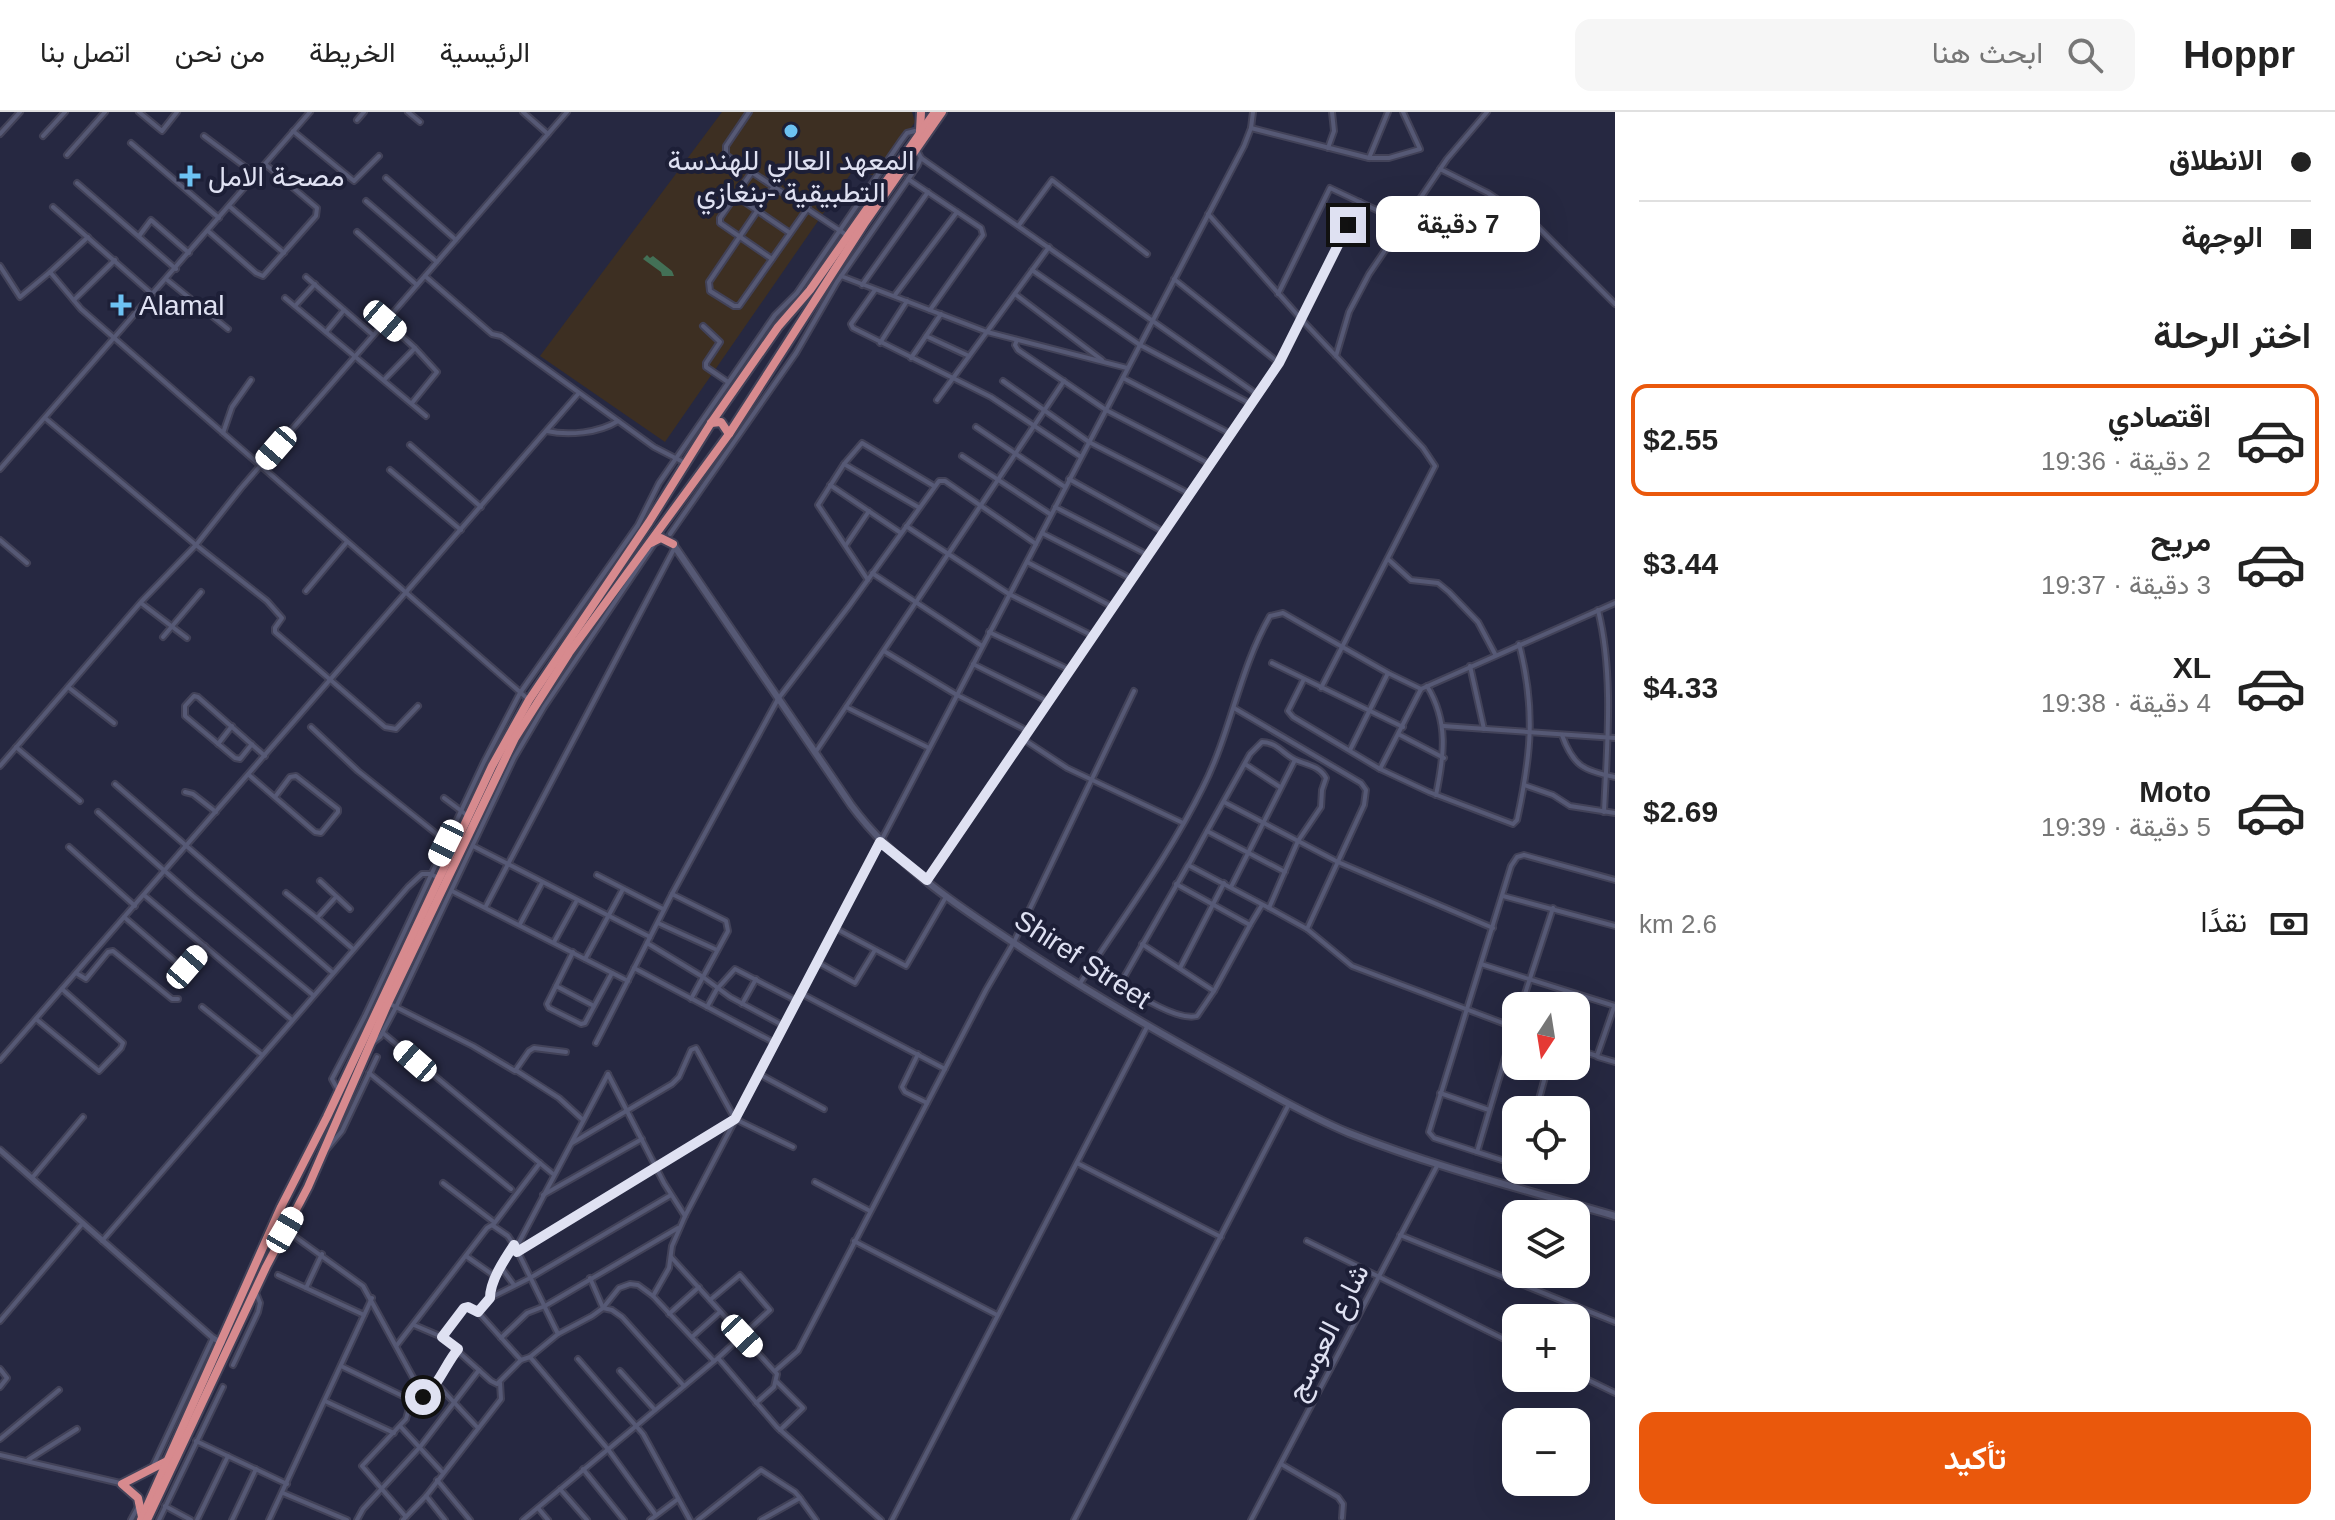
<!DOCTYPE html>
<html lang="ar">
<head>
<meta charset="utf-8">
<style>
	body { margin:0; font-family:Helvetica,Vazirmatn,sans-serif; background:#f6f6f6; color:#222; direction:rtl; height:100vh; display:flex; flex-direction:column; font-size:30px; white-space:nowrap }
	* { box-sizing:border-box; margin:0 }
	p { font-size:26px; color:#767676 }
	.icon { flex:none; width:44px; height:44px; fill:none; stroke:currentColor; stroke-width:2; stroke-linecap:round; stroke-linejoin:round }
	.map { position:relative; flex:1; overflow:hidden; direction:ltr }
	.side { display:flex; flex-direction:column; background:#fff; width:720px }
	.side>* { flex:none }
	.banner { display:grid; align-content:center; height:176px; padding:0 24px; background:#fff }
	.needle { width:52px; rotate:192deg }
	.tools { position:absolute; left:1502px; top:880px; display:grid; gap:16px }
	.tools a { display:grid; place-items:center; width:88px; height:88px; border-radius:16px; background:#fff; box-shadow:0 8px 32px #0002; font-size:40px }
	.end { position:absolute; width:36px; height:36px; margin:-18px; border:10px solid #dfe1f2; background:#111; box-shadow:0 0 0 4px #111 }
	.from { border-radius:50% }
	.bubble { position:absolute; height:56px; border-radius:16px; background:#fff; box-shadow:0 8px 32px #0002; font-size:26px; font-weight:600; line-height:56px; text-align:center; direction:rtl }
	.car { position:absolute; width:24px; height:48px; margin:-24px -12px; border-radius:10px; box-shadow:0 0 6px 2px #0007; background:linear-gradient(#fff 24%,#345 0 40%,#fff 0 76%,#345 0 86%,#fff 0) }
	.banner b { display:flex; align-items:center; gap:28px; height:76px; font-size:30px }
	.banner b+b { border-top:2px solid #e0e0e0 }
	.banner i { width:20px; height:20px; background:#222 }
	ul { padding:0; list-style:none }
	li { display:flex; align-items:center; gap:24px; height:112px; margin:0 16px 12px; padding:0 8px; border:4px solid transparent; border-radius:16px }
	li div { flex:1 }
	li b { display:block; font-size:30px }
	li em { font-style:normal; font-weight:600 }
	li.active { border-color:#ea580c }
	li>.icon { width:72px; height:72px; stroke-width:1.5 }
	h2 { padding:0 24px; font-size:36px; line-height:96px }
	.pay { display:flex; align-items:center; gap:20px; height:88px; padding:0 24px; font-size:30px }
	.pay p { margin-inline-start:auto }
	.cta { display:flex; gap:16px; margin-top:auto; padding:16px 24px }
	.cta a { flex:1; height:92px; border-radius:16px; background:#ea580c; color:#fff; font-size:32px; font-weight:600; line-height:92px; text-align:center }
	header { display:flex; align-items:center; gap:48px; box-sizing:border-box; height:112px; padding:0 40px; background:#fff; border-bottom:2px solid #e0e0e0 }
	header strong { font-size:38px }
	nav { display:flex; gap:44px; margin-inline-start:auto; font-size:28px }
	.search { width:560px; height:72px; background:#f6f6f6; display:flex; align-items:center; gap:20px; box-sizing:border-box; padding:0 28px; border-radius:16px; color:#767676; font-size:30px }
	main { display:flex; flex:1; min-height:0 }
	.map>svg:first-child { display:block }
	.education { fill:#3d2f22 }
	.forest { fill:#437056 }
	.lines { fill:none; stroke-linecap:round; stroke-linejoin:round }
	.minor-casing { stroke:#424258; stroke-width:8 }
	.tertiary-casing { stroke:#424258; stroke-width:9 }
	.secondary-casing { stroke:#424258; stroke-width:10 }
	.trunk-casing { stroke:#424258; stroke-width:12 }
	.minor { stroke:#565975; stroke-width:4 }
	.tertiary { stroke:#565975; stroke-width:5 }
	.secondary { stroke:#565975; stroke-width:6 }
	.trunk { stroke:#d78a8e; stroke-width:8 }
	.route { stroke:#dfe1f2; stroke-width:10 }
	.poi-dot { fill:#6dc2f3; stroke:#1d1f37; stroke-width:3 }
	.labels { text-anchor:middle; stroke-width:8; stroke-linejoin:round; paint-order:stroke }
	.poi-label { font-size:28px; fill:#dfe1f2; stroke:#1d1f37; text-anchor:start }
	.street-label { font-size:28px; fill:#dfe1f2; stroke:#1d1f37 }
</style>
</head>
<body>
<header>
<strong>Hoppr</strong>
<div class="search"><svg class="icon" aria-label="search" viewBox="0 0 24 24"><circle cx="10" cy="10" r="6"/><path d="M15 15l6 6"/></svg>ابحث هنا</div>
<nav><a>الرئيسية</a><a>الخريطة</a><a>من نحن</a><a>اتصل بنا</a></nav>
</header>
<main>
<section class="side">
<div class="banner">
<b><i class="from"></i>الانطلاق</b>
<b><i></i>الوجهة</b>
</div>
<h2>اختر الرحلة</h2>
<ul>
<li class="active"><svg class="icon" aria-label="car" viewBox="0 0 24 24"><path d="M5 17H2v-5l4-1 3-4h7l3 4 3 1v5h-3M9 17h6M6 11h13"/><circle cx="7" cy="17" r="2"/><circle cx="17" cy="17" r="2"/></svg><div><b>اقتصادي</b><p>2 دقيقة · 19:36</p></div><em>$2.55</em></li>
<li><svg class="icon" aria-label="car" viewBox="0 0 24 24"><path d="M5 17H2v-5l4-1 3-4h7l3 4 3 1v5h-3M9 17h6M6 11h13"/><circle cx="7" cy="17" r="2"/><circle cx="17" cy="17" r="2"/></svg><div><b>مريح</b><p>3 دقيقة · 19:37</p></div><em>$3.44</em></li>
<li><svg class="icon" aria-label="car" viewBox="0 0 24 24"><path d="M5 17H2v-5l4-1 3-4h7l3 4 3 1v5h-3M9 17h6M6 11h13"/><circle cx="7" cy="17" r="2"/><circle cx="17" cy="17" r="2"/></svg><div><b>XL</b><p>4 دقيقة · 19:38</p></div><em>$4.33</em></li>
<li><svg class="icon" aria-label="car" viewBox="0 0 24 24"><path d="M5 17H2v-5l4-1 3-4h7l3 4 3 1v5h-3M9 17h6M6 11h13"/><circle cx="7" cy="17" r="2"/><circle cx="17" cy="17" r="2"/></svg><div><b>Moto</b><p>5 دقيقة · 19:39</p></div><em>$2.69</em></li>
</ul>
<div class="pay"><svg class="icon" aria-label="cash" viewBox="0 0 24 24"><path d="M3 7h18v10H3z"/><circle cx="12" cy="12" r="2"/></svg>نقدًا<p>2.6 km</p></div>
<div class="cta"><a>تأكيد</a></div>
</section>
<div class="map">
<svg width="1615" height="1408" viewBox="0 0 1615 1408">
	<rect width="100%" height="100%" fill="#262841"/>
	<polygon class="education" points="722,0 912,0 915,10 878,65 854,57 665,330 540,244"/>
	<polygon class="forest" points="647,143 650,146 653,144 672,159 674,164 662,164 661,160 643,147"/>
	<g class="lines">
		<g class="minor-casing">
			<g id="minor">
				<polyline points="139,0 162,19 177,0"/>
				<polyline points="408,0 420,10"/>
				<polyline points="523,0 548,22"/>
				<polyline points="749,0 726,34 726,43 848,124"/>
				<polyline points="357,8 364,0"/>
				<polyline points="1251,16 1369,46 1389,46 1420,37 1403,0"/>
				<polyline points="293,19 354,69 379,44"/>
				<polyline points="0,22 20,0"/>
				<polyline points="43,24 65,0"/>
				<polyline points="204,24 256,63"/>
				<polyline points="131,31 219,106"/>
				<polyline points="1328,36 1334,19 1332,0"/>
				<polyline points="67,43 105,0"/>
				<polyline points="921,46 1258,283"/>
				<polyline points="1369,46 1388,0"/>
				<polyline points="1440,57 1488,81 1536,113 1615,192"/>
				<polyline points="752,60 720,106 720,111 772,147"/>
				<polyline points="386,66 456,128"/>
				<polyline points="908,67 981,116 983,123 930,198"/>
				<polyline points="77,71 176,157"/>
				<polyline points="774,74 709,170 710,179 734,194 739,194 808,96"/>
				<polyline points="736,84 790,121"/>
				<polyline points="366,89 437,150"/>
				<polyline points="229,94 284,141"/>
				<polyline points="53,95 152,182"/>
				<polyline points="1208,102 1302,208 1423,336 1435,354 1321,576"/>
				<polyline points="1019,113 1052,68 1147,142"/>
				<polyline points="208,119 256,161 263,164 316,104 317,96 265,52"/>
				<polyline points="357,120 417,173"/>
				<polyline points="139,124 151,108 189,141"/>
				<polyline points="0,154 20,185 50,160 81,197 528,587"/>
				<polyline points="1032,158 1140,233 1251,292"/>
				<polyline points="50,160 88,125"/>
				<polyline points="425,164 492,222 501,224 654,335 685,351"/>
				<polyline points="841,164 987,220 1127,256"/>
				<polyline points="306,165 373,223"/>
				<polyline points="166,167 228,217"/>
				<polyline points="1174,167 1279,251"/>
				<polyline points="862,173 928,80"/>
				<polyline points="875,178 851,212 853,216 991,285 1081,345"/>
				<polyline points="1015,182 1102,248"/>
				<polyline points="1278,182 1330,76 1402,110"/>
				<polyline points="895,183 957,100"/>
				<polyline points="285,186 426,304"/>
				<polyline points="74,188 115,148"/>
				<polyline points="295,194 315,172"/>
				<polyline points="385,209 415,236 437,260 412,291"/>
				<polyline points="703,214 720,230 706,251 706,255 728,270"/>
				<polyline points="326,220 344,198"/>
				<polyline points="926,224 969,244"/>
				<polyline points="1017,228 1015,233 1018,238 1106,298 1210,352"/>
				<polyline points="880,231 907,189"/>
				<polyline points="1336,244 1349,200 1369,162 1447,47 1487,0"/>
				<polyline points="911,246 941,202"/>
				<polyline points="1123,266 1231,322"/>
				<polyline points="384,268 415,236"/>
				<polyline points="1003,269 1089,330 1190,382"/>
				<polyline points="937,288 1049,135"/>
				<polyline points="45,306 196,433 267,489 282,506 275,516 275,520 385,615 396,617 418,594"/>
				<polyline points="976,315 1065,375"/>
				<path d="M547,319C568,324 599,321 618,309"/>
				<polyline points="223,321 232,295 251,268"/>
				<polyline points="410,333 481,395"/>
				<polyline points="962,344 1050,402"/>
				<polyline points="844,352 918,395"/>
				<polyline points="0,357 310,0"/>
				<polyline points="390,358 461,418"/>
				<polyline points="1069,367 1164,420"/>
				<polyline points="830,373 901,421"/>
				<polyline points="1055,395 1148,443"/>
				<polyline points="906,414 1009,482 1093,524"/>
				<polyline points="1042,421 1132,467"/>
				<polyline points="670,422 796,241 837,170 918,53 921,46 917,38"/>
				<polyline points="0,428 27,451"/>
				<polyline points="846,433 869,399"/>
				<polyline points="1389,448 1411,468 1438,471 1449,480 1478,510 1495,542"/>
				<polyline points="1027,450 1113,495"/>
				<polyline points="872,461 982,534"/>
				<polyline points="868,468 818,393 844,352 862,331 934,374"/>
				<polyline points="306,479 347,430"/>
				<polyline points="141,491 187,526"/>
				<path d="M1598,498C1614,563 1607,634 1604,700"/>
				<polyline points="989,520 1070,558"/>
				<polyline points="163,525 201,480"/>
				<polyline points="884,539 957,583 1028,619"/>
				<polyline points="1272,551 1403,615"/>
				<polyline points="973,552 1049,590"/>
				<polyline points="1470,554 1484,617"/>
				<path d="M1304,567L1288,599L1293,605L1380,657L1429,680L1513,712L1517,708C1531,644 1536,597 1519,532"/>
				<path d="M1427,574C1449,610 1444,644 1436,683"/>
				<polyline points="68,575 114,611"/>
				<polyline points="846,595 929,636"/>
				<polyline points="1234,596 1361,671 1366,678 1364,693 1307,817"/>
				<polyline points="1443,614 1615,626"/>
				<polyline points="311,615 358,659 453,735"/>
				<polyline points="1400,623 1444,646"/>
				<path d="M1562,623C1573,654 1584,659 1615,665"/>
				<polyline points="1023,627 1067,656 1183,711"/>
				<polyline points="218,632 232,614"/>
				<polyline points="252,632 240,647 235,646 185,604 185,594 194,584 198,585 265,644"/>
				<polyline points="16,635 80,689"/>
				<polyline points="1350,638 1388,561"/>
				<polyline points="815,641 1064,269"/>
				<polyline points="1245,652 1280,675"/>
				<polyline points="0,654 141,490 196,433 241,376 567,0"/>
				<polyline points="1380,657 1421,577 1615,491"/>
				<polyline points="249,663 315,720 321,721 338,700 338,697 296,664 290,665 275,685"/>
				<polyline points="115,672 333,861"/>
				<polyline points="1524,673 1553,683 1570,694 1615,701"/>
				<polyline points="185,680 193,682 216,700"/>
				<polyline points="444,686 468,704"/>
				<polyline points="1224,690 1338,750 1493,816"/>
				<polyline points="98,700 193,784 313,883"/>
				<polyline points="473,734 650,825"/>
				<polyline points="69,735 135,794"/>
				<polyline points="1189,752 1207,719"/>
				<polyline points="597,763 663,797"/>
				<polyline points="927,768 1279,251 1360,90"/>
				<polyline points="320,769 350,797"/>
				<polyline points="1176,772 1250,813 1262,793"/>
				<polyline points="1231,775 1295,648"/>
				<polyline points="452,779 628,869"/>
				<polyline points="286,781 317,806"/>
				<polyline points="672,782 726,809 728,819 691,887"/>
				<polyline points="144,783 292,908"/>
				<polyline points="1503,784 1615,814"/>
				<polyline points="336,785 317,806 353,837"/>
				<polyline points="486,794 675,435"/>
				<polyline points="1269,796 1307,817 1352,854 1516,916"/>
				<polyline points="124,805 182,855 187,855 205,834"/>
				<polyline points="658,811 717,838"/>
				<polyline points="520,812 542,771"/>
				<path d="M1250,813L1214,879L1197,904C1178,909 1138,884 1123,873V867L1188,753L1269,796L1298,729L1321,695L1322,678L1326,666C1320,655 1309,653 1298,649C1284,644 1278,630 1262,630L1250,642L1207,719L1285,760"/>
				<polyline points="835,816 906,854 946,785"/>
				<polyline points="554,830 576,790"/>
				<polyline points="647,831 703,865 730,885 784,914"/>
				<polyline points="1142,832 1214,879"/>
				<polyline points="573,840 547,892 549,896 581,912 585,911 612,861"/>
				<polyline points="585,847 623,777"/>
				<polyline points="817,850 855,871 875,838"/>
				<polyline points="1481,852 1615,894"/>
				<polyline points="634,856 775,931"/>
				<polyline points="1180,856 1224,771"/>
				<polyline points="76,861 86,867 108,840 113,839 172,887 178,887"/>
				<path d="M1079,873C1121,808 1169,744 1203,675C1231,620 1239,558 1270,504L1283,501L1388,561L1421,577"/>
				<polyline points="556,874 594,894"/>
				<polyline points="802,882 945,957"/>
				<polyline points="388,891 473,934 515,959 529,939 534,936 566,940"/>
				<polyline points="742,892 756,867"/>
				<polyline points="1521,894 1553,796"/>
				<polyline points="202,895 261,942"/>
				<polyline points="707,895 717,877 735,857 797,889"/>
				<polyline points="36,907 99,959 121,936 123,931 62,877"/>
				<polyline points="383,921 553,1062"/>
				<polyline points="372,931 380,925 396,895 514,646 544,595 654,432"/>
				<polyline points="596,931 672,782 778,587 849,494 939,369 945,369 1036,432"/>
				<polyline points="1576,937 1597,944 1614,895"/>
				<polyline points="918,942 902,975 905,980 927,991"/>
				<polyline points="1598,945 1615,950"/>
				<polyline points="0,948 578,282"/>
				<polyline points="517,959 559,986 583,1008"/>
				<polyline points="369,961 511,1077"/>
				<polyline points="608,962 664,1071 685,1104"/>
				<polyline points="759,962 824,997"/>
				<polyline points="338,978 332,967 365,904 484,650 520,581 638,413 659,371 775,203 797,181 901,29 907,21 915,19 919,22"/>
				<polyline points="1440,981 1489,998"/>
				<polyline points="1536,998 1548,954"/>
				<polyline points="572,1031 672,972 679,965 691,938 696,936 735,1007 793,1035"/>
				<polyline points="327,1037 342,1019 377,945"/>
				<polyline points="1477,1040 1516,909"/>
				<polyline points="1516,1050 1511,1051 1434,1026 1429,1020 1511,754 1517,745 1524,743 1615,768"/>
				<polyline points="1077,1051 1221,1125"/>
				<polyline points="32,1066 83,1005"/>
				<polyline points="815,1070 870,1099"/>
				<polyline points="443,1071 494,1110"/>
				<polyline points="543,1083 642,1027"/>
				<polyline points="493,1113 540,1051"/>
				<polyline points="287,1119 363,1174 416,1271 406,1307 362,1354 406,1405"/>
				<polyline points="1400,1123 1615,1210"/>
				<polyline points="102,1129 408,775 422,762 431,762 438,766"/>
				<polyline points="854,1129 997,1203"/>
				<polyline points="1307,1129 1516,1233"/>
				<polyline points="517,1140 733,1008"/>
				<polyline points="466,1144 496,1165"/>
				<polyline points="671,1145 777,1262 774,1275 756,1291"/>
				<polyline points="500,1154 514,1173"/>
				<polyline points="278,1163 364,1203"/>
				<polyline points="590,1166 603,1196 612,1198 622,1205 684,1274"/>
				<polyline points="306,1176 322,1142"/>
				<polyline points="653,1184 669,1156 672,1134 685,1104 1244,34 1251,16 1253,0"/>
				<path d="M490,1186C490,1169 504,1148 514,1133"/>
				<polyline points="478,1200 490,1186 530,1166 671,1083"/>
				<polyline points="669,1202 699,1175"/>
				<polyline points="0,1209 83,1111"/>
				<polyline points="414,1213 442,1225 491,1269 497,1272 521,1248 530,1245 558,1222 516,1136 608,962"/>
				<polyline points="558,1222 592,1204 603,1196 619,1176 630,1172 638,1173 653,1184 714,1249"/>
				<polyline points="442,1225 462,1198 468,1195 478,1200 521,1248"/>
				<polyline points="692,1225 720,1200"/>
				<polyline points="501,1226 527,1201 545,1194 678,1116"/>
				<polyline points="397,1233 487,1116 492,1113 508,1124 516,1136"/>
				<polyline points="530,1245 607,1336 655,1402"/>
				<polyline points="718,1246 777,1315 881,1408"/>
				<polyline points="578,1247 643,1322 690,1408"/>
				<polyline points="233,1253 258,1200 260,1191 256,1181"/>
				<path d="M341,1254L413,1289C437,1280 443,1256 458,1237"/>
				<polyline points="0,1257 7,1266 0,1275"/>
				<polyline points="620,1259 655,1298"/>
				<polyline points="775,1259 798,1239 986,878 1014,830 1134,579"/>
				<polyline points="1576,1262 1615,1281"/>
				<polyline points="777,1270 803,1296 780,1318"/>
				<polyline points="437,1272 478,1316"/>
				<polyline points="325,1289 394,1321"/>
				<polyline points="400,1314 443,1361"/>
				<polyline points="0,1327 59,1278"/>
				<polyline points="196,1329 287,1372"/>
				<polyline points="0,1343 120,1371"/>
				<polyline points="28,1348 77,1317"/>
				<polyline points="1281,1352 1338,1385 1343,1392 1342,1406"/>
				<polyline points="153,1354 213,1226"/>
				<polyline points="583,1357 624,1408"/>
				<polyline points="437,1368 470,1408"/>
				<polyline points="560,1377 587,1408"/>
				<polyline points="283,1381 347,1408"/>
				<polyline points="426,1384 501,1287 500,1271"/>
				<polyline points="165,1394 191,1408"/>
				<polyline points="538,1396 548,1408"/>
				<polyline points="131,1408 139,1393"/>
				<polyline points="159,1408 223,1275"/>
				<polyline points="197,1408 228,1344"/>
				<polyline points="232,1408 256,1357"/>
				<polyline points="269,1408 372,1186"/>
				<polyline points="357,1408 363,1397 420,1335 479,1258"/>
				<polyline points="403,1408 426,1384 445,1408"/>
				<polyline points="523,1408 718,1246 770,1198 740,1163 710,1188"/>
				<polyline points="650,1408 678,1387"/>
				<polyline points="698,1408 761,1358 795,1380 800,1386"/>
				<polyline points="761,1408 800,1386 816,1408"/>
				<polyline points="892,1408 1147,915"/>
				<polyline points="1074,1408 1289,992"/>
				<polyline points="1251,1408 1438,1052"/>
			</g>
		</g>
		<g class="tertiary-casing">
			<polyline id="tertiary" points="0,1038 213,1226 222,1231"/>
		</g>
		<g class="secondary-casing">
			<path id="secondary" d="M673,432L851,693C899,758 971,803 1037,846C1102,888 1168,926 1236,963C1273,983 1310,1005 1349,1021C1435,1055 1526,1078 1615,1104"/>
		</g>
		<g class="trunk-casing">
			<g id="trunk">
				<polyline points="920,19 921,0"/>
				<polyline points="711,311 721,310 729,322"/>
				<polyline points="651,431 661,426 673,432"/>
				<polyline points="142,1405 138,1386 122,1372 167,1349"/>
				<polyline points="141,1408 281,1095 327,1005 492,654 529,588 649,410 711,311 778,215 810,178 935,0"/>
				<polyline points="147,1408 266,1155 308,1075 388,891 515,626 569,541 729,322 864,112 942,0"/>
			</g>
		</g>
		<use href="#minor" class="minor"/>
		<use href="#tertiary" class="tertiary"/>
		<use href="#secondary" class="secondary"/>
		<use href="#trunk" class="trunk"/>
	</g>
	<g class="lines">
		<path class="route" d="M423,1285C439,1273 445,1253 458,1237L442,1225L464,1196L468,1195L478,1200L490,1186C490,1169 504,1148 514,1133L517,1140L735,1007L880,730L927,768L1279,251L1348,113"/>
	</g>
	<g class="poi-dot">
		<circle cx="791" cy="19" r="8"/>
		<path d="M186 52h8v8h8v8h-8v8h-8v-8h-8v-8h8z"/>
		<path d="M117 181h8v8h8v8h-8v8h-8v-8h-8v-8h8z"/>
	</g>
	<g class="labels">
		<g class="poi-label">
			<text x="791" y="58" text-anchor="middle">المعهد العالي للهندسة<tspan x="791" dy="32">التطبيقية -بنغازي</tspan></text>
			<text x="208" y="74">مصحة الامل</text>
			<text x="139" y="203">Alamal</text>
		</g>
		<g class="street-label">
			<text transform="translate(1083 847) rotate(33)" y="10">Shiref Street</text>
			<text transform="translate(1327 1220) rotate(-63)" y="10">شارع العوسج</text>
		</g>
	</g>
</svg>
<div class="tools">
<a><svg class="needle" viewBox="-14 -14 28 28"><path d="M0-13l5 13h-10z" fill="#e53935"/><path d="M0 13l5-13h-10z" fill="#767676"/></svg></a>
<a><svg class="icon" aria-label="locate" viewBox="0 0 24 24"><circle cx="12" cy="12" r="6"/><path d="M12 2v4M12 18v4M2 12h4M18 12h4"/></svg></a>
<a><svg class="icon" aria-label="layers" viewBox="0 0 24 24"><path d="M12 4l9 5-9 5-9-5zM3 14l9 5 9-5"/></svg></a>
<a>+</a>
<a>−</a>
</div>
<i class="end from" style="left:423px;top:1285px"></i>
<i class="end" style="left:1348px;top:113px"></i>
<div class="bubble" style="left:1376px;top:84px;width:164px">7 دقيقة</div>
<i class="car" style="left:385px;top:209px;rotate:131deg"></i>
<i class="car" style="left:276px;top:336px;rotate:221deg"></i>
<i class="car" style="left:446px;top:731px;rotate:206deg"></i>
<i class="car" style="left:187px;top:855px;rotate:41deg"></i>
<i class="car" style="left:415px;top:949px;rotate:311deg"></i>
<i class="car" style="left:285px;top:1118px;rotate:30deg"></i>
<i class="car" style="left:742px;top:1224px;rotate:137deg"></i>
</div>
</main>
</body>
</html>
